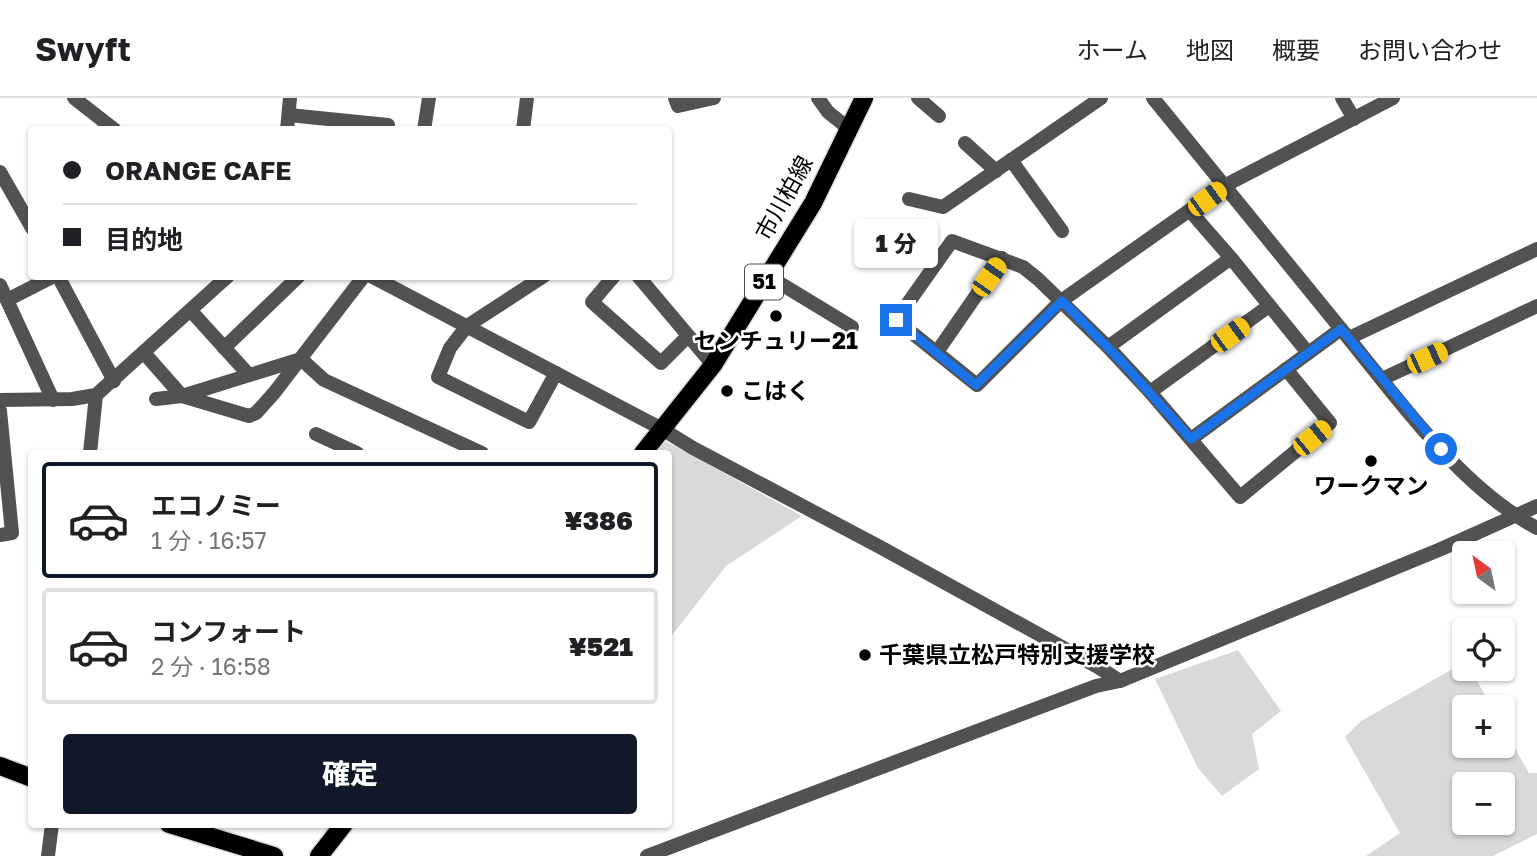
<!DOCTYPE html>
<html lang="ja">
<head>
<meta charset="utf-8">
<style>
	body { margin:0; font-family:"Golos Text","Noto Sans JP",sans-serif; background:#f2f2f2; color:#202124; height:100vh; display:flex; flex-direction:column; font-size:26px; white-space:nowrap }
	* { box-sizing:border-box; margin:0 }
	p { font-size:23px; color:#757577 }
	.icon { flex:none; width:38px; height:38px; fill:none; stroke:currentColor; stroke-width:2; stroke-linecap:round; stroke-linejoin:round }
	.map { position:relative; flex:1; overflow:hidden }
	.panel { position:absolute; left:28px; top:352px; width:644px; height:378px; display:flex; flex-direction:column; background:#fff; border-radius:7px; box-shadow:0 2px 5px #0004 }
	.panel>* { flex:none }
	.hud { position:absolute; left:28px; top:28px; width:644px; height:154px; border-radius:7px; box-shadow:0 2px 5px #0004; display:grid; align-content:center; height:154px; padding:0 35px; background:#fff }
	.needle { width:46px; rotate:327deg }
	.fabs { position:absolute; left:1452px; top:443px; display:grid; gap:14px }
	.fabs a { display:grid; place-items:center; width:63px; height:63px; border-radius:7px; background:#fff; box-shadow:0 2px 5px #0004; font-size:35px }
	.end { position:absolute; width:32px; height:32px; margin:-16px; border:9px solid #1a73e8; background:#fff; box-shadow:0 0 0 4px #fff }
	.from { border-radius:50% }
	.bubble { position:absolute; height:49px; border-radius:7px; background:#fff; box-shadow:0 2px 5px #0004; font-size:23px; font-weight:800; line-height:49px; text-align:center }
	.car { position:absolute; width:21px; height:42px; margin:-21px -10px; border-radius:9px; box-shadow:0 0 5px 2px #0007; background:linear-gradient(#f5c518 24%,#345 0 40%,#f5c518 0 76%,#345 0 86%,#f5c518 0) }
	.hud b { display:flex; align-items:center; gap:24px; height:66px; font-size:26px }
	.hud b+b { border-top:2px solid #e0e0e0 }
	.hud i { width:18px; height:18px; background:#202124 }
	ul { padding:12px 0 0; list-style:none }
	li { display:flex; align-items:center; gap:21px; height:116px; margin:0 14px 10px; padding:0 21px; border:4px solid #e0e0e0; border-radius:7px }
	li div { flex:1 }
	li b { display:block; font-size:26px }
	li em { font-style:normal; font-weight:800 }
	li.active { border-color:#111827 }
	li>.icon { width:63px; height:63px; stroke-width:1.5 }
	.button { display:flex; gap:14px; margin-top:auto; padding:14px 35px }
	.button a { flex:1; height:80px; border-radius:7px; background:#111827; color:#fff; font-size:28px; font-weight:800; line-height:80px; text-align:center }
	header { display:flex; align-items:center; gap:42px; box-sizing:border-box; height:98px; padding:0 35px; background:#fff; border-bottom:2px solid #e0e0e0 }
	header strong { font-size:33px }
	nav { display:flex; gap:38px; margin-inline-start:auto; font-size:24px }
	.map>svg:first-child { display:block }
	.green { fill:#d9d9d9; fill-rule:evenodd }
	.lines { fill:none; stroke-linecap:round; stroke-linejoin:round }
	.major-casing { stroke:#dbdbdb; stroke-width:21 }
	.minor { stroke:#525252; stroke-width:14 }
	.major { stroke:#000; stroke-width:18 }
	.route { stroke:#1a73e8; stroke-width:9 }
	.poi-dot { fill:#000; stroke:#fff; stroke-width:2.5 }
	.labels { text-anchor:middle; stroke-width:5; stroke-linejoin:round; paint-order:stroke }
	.shield { fill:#fff; stroke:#4c4c4c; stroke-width:2 }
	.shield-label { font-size:21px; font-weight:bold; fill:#000 }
	.street-label { font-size:23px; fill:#000; stroke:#fff }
	.poi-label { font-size:23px; font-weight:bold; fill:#000; stroke:#fff }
</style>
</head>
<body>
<header>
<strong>Swyft</strong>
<nav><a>ホーム</a><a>地図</a><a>概要</a><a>お問い合わせ</a></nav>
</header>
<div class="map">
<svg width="1537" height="758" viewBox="0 0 1537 758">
	<rect width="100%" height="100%" fill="#fff"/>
	<g class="green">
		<polygon points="662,341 802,418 726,468 669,541 668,355 651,355"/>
		<polygon points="1238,552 1281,613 1252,636 1259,671 1222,698 1198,670 1155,581"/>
		<path d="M1465,564V570L1470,571L1492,609H1465V648H1503V629L1529,675H1537V736L1493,758H1366L1400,735L1345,639L1361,623ZM1465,686H1503V724H1465Z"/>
	</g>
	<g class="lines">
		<g class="major-casing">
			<g id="major">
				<polyline points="643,355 713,267 813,105 864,0"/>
				<polyline points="0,668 32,680"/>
				<polyline points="169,726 274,758"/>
				<polyline points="319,758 344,726"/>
			</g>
		</g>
		<g class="minor">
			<polyline points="74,0 115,32"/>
			<polyline points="675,0 678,8 714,0"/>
			<polyline points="818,0 828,14 848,30"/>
			<polyline points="918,0 939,18"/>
			<path d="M1153,0C1215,77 1279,154 1341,231C1396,298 1459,389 1537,430"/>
			<polyline points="1342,0 1354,21"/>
			<polyline points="289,17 388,27"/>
			<polyline points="287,32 290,0"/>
			<polyline points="424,32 429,0"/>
			<polyline points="523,32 527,0"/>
			<polyline points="965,45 996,73"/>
			<polyline points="1011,62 1062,133"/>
			<polyline points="0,74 32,130"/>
			<polyline points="909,101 943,109 1101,0"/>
			<polyline points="1190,113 1231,160 1308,255"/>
			<polyline points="58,178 114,283"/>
			<polyline points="371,178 662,331 693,350 880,449 1098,569 1120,583"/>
			<polyline points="544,178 467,228 450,250 438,279 529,324 556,275"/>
			<polyline points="614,178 592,204 661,265 688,238"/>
			<polyline points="638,178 713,267"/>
			<polyline points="768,178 852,229"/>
			<polyline points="0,187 53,302"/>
			<polyline points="7,202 54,178"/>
			<polyline points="191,213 249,277"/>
			<polyline points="1349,240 1537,151"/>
			<polyline points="1108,249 1231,160"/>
			<polyline points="224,250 299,178"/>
			<polyline points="937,254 1002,160"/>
			<polyline points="145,256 182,298 249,318 256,315 274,295 364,178"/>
			<polyline points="1286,271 1330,325 1240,399 1150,294 1108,249 1038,181 1023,169 952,143 896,222 977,287 1061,203 1224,88 1393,0"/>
			<polyline points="1382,281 1537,208"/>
			<polyline points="1150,294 1269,208"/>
			<polyline points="156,301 182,298 301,261 324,282 482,355"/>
			<polyline points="0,302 72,301 96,297 228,178"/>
			<polyline points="0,313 12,435 0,437"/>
			<polyline points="316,336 357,355"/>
			<polyline points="1191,341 1341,231"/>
			<polyline points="90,355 96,297"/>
			<polyline points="48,758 52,726"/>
			<polyline points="647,758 1096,588 1120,583 1441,451 1537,408"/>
		</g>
		<use href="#major" class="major"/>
	</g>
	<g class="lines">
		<polyline class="route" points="896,222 976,287 1062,203 1122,264 1191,341 1341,231 1441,351"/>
	</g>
	<g class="poi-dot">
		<circle cx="776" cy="218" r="7"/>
		<circle cx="727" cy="293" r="7"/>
		<circle cx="1371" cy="363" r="7"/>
		<circle cx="865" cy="557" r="7"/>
	</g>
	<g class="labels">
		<rect class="shield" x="745" y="166.5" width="38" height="35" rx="5"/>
		<g class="shield-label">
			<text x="764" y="191">51</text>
		</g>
		<g class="street-label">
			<text transform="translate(784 100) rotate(-61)" y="8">市川柏線</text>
		</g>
		<g class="poi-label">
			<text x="776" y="251">センチュリー21</text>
			<text x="741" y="301" text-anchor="start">こはく</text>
			<text x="1371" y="396">ワークマン</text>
			<text x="879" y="565" text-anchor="start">千葉県立松戸特別支援学校</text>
		</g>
	</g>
</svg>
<div class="fabs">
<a><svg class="needle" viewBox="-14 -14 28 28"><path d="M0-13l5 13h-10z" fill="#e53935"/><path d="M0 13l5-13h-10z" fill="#757577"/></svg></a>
<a><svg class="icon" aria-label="locate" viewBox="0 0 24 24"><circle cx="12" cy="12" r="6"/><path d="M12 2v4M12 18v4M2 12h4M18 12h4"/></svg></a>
<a>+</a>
<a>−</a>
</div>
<i class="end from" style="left:1441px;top:351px"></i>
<i class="end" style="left:896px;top:222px"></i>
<div class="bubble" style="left:854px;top:121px;width:84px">1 分</div>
<i class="car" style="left:1207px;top:101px;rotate:54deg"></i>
<i class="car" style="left:989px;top:179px;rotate:35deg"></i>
<i class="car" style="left:1230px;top:237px;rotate:54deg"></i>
<i class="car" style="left:1427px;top:260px;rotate:65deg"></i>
<i class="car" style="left:1312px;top:340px;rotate:51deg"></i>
<div class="hud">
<b><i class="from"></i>ORANGE CAFE</b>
<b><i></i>目的地</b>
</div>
<section class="panel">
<ul>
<li class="active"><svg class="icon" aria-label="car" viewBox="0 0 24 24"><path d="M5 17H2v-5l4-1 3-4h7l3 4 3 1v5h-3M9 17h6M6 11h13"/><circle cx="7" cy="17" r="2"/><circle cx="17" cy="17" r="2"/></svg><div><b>エコノミー</b><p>1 分 · 16:57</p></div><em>¥386</em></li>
<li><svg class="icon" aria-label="car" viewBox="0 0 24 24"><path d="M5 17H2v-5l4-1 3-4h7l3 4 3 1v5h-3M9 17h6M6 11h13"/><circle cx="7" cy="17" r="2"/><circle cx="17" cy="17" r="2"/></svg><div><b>コンフォート</b><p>2 分 · 16:58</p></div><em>¥521</em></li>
</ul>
<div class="button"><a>確定</a></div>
</section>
</div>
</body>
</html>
